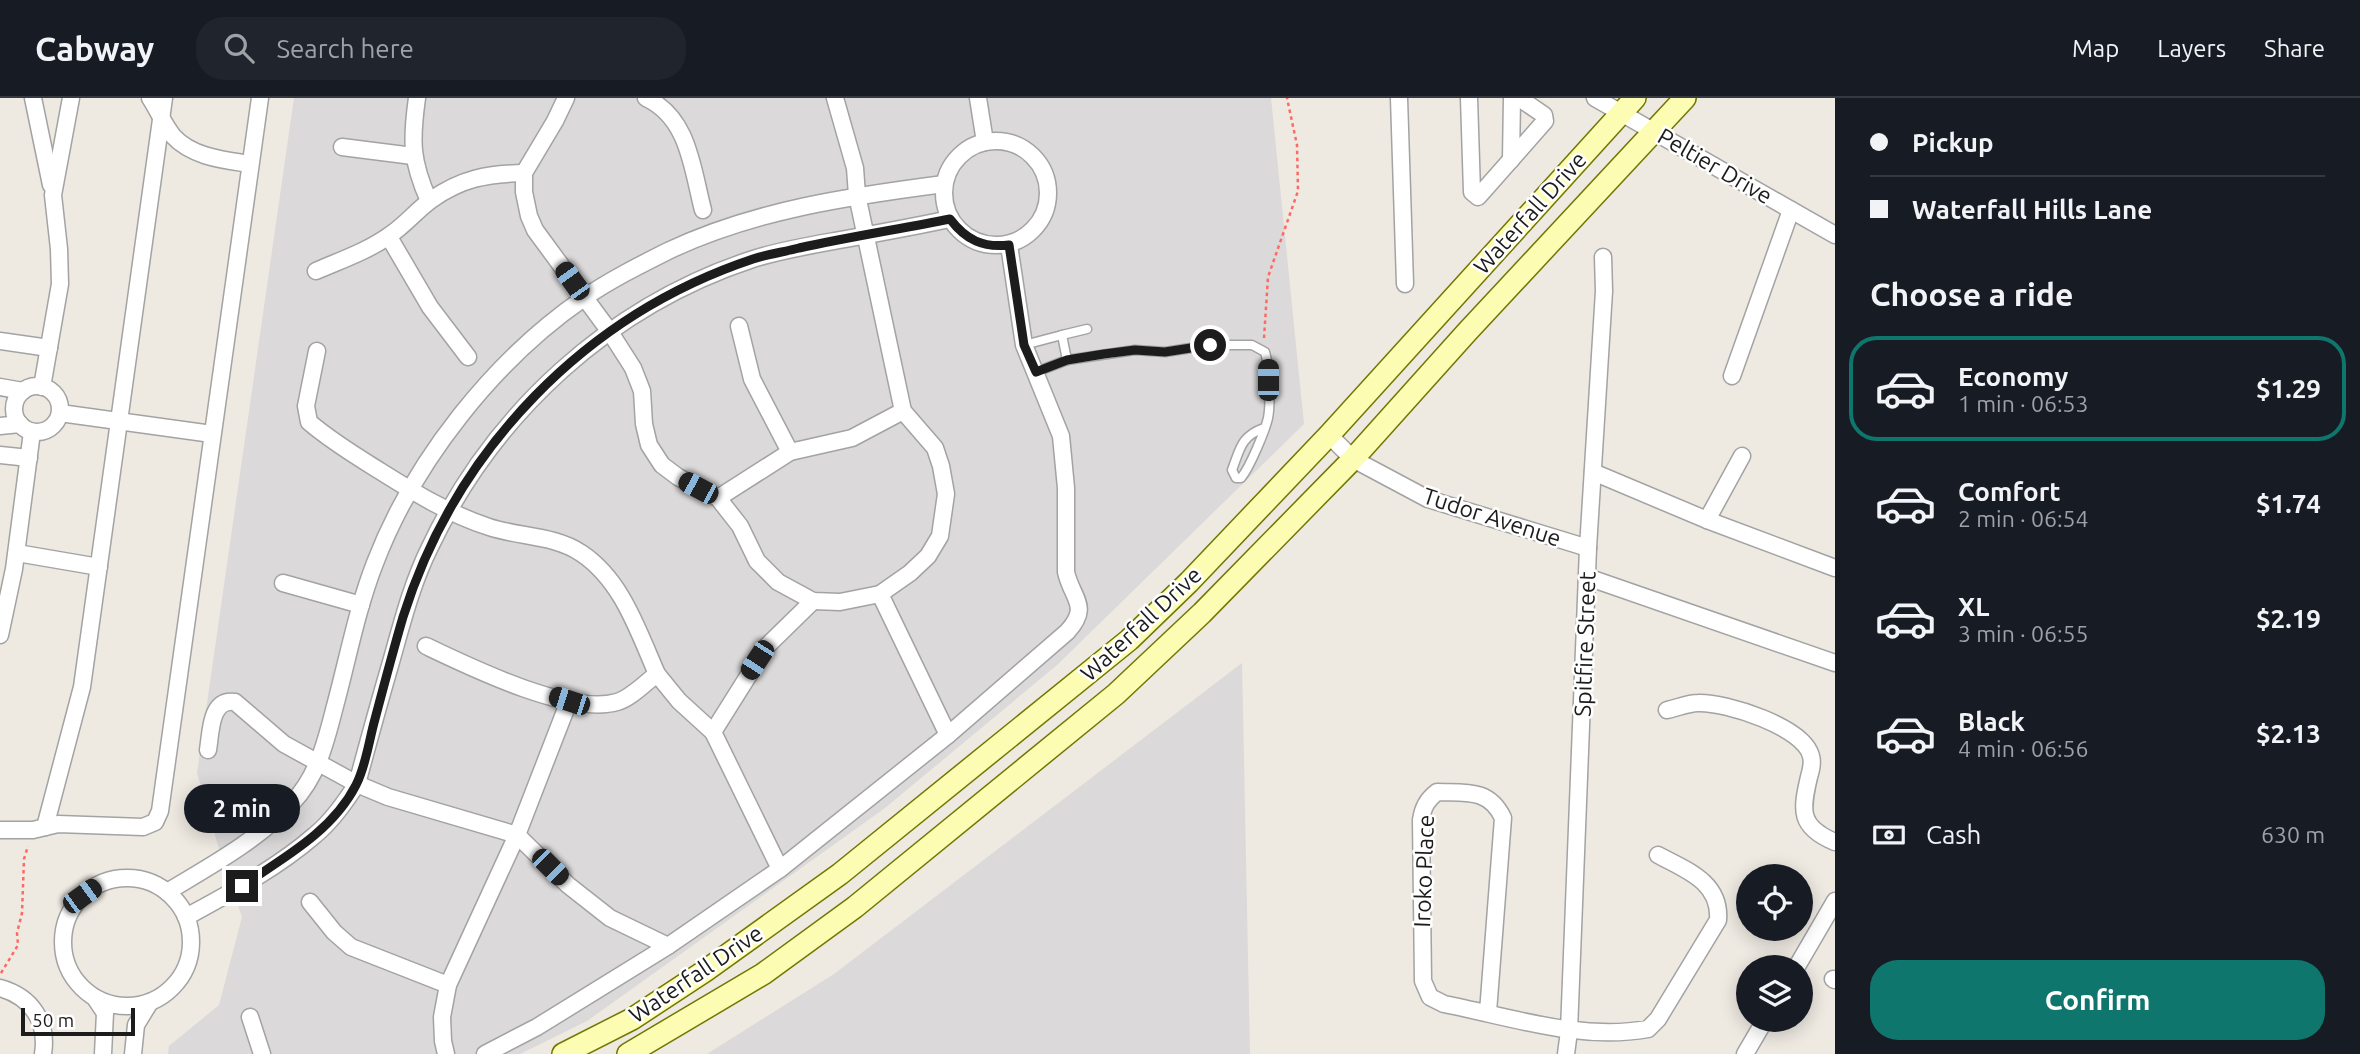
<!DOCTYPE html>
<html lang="en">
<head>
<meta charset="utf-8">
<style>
	body { margin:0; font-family:Ubuntu,sans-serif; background:#20242c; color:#f1f3f6; height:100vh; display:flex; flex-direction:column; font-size:26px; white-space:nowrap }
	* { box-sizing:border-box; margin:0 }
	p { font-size:23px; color:#9ea1a6 }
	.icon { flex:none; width:38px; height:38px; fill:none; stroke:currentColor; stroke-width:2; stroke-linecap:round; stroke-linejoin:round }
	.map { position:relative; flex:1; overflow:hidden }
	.details { display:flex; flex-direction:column; background:#171b24; width:525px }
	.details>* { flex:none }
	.top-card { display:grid; align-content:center; height:154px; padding:0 35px; background:#171b24 }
	.fabs { position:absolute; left:1736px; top:766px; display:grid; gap:14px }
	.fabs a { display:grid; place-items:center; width:77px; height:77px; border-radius:50%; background:#171b24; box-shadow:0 4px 18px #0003; font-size:35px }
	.scale { position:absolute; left:21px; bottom:18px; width:114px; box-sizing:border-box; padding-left:7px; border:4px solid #1c1c1c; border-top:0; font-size:19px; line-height:24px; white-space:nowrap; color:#1c1c1c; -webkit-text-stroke:5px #fff; paint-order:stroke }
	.end { position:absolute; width:32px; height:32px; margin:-16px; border:9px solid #1c1c1c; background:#fff; box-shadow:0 0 0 4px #fff }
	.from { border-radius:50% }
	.bubble { position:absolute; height:49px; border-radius:24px; background:#171b24; box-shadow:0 4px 18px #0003; font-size:23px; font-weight:700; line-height:49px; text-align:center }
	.car { position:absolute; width:21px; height:42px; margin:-21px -10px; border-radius:9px; box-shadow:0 0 5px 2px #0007; background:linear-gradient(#222 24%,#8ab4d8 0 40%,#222 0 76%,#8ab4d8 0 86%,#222 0) }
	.top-card b { display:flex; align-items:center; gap:24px; height:66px; font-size:26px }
	.top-card b+b { border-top:2px solid #363941 }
	.top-card i { width:18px; height:18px; background:#f1f3f6 }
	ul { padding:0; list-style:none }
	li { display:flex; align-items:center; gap:21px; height:105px; margin:0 14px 10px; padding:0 21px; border:4px solid transparent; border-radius:28px }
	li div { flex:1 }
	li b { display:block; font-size:26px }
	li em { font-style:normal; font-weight:700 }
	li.on { border-color:#0f766e }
	li>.icon { width:63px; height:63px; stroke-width:1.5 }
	h2 { padding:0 35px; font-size:32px; line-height:84px }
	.pay { display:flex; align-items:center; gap:18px; height:77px; padding:0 35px; font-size:26px }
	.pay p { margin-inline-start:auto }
	.button { display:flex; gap:14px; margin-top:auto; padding:14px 35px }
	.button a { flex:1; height:80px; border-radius:28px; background:#0f766e; color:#fff; font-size:28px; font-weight:700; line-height:80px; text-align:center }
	header { display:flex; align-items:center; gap:42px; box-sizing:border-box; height:98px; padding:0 35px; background:#171b24; border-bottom:2px solid #363941 }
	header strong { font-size:33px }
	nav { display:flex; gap:38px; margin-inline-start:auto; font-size:24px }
	.search { width:490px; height:63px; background:#20242c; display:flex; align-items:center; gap:18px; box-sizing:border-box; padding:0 24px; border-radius:28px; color:#9ea1a6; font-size:26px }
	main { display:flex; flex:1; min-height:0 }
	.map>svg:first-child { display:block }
	.residential { fill:#dbd9d9 }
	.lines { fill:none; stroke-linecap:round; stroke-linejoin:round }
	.service-casing { stroke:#a3a3a3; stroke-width:11 }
	.minor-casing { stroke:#a3a3a3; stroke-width:19 }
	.secondary-casing { stroke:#717700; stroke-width:24 }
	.path { stroke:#ff6962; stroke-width:2.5; stroke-dasharray:3.5 3.5; stroke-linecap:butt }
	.service { stroke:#fff; stroke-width:8 }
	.minor { stroke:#fff; stroke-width:16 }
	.secondary { stroke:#fcfcb2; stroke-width:21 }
	.route { stroke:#1c1c1c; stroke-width:9 }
	.labels { text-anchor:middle; stroke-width:5; stroke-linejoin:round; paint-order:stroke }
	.street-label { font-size:23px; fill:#1c1c1c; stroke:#fff }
</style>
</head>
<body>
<header>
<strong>Cabway</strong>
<div class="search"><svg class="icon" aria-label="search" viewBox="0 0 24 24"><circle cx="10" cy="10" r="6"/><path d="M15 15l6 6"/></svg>Search here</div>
<nav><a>Map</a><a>Layers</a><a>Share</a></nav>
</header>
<main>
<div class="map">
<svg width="1835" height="956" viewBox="0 0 1835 956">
	<rect width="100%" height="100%" fill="#eee9e1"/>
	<g class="residential">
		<polygon points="294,0 1271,0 1304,326 1057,567 885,710 587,923 520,956 168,956 169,948 219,907 242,819 222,761 197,675"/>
		<polygon points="1242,565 1250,956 707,956 834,876"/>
	</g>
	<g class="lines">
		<g class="service-casing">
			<g id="service">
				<polyline points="1024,247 1062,237"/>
				<path d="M1067,262L1135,252L1165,254L1210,247H1252L1265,254C1269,267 1271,305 1268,320C1265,333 1250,369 1241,380H1236L1232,372C1240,351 1241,338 1264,330"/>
				<polyline points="1036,274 1067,262 1062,237 1087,231"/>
			</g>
		</g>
		<g class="minor-casing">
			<g id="minor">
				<polyline points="33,0 51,87"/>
				<path d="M150,0C158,12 164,27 173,38C192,59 224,62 250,66"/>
				<path d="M417,0C411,43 411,63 429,103"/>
				<polyline points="566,0 555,23 524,75 524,94 529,118 535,132 610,234 633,270 642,293 644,326 649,347 662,367 678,379 718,400 740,428 757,463 778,484 813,503 840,504 880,496 910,475 928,458 940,438 946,396 941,368 935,350 903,313 857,97 855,70 835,0"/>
				<path d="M646,0C689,20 692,70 703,112"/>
				<polyline points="978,0 985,44"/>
				<polyline points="1399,0 1405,186"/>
				<polyline points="1469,0 1472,94 1478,99 1545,23 1544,17 1519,0"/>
				<polyline points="1595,0 1835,137"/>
				<circle cx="996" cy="95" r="52"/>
				<polyline points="342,49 413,58"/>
				<polyline points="1511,62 1512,0"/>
				<polyline points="389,139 430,209 468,259"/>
				<path d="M316,173C341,162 368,153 390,137C405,127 417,112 431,102C462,80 487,76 524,75"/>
				<polyline points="739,228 752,281 790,354"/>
				<polyline points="0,243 49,250"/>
				<path d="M317,253L306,308L309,324C331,343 356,358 380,373C415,395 449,416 489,429C519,439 554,437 581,455C622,482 638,533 657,576"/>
				<polyline points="1732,278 1791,112"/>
				<circle cx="37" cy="311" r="23"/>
				<polyline points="0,289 23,293"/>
				<polyline points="42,289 60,186 59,151 53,97 71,0"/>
				<polyline points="60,315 212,336"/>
				<polyline points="0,328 20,326"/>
				<polyline points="1329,337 1353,361 1428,401 1588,450"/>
				<polyline points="0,357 29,360"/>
				<polyline points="1593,374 1707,422 1835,470"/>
				<polyline points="718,400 790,354 852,340 903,313"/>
				<polyline points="1707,422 1742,358"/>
				<polyline points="17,455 99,469"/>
				<polyline points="1587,479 1835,565"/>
				<polyline points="283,485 361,507"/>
				<polyline points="0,537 14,471 32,334"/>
				<path d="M426,548C470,569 570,618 617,604C631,600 645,585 657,576L679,603L713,634L780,771"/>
				<path d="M1667,612C1677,610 1688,605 1698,605C1726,604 1804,629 1811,658C1813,665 1811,672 1809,679C1801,713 1799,729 1835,744"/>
				<polyline points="713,634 767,548 813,503"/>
				<path d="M948,637L1067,534C1091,508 1072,501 1066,474V390L1061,338L1024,247L1009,147"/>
				<path d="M208,652C211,634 210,600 235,604L284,646L357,686L388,699L517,737L568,787L610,820L668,848"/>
				<polyline points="45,729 82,589 164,0"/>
				<polyline points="0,732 33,732 58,726 143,729 155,724 160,713 260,0"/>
				<circle cx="127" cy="844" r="64"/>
				<path d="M167,794C210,768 257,743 292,705C318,678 326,643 335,608C348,560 357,511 375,465C414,363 494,262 584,200C610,182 640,167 668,153C754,112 851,98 944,86"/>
				<polyline points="310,804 334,834 351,849 448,887"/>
				<path d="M186,819C230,795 277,770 315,737C332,723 345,704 357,686C368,645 379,605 391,564C402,525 412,485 430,449C494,314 610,208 753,161C784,151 819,146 851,140C884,134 917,128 950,121"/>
				<polyline points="1796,870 1835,803"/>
				<polyline points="1833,881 1835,882"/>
				<path d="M0,890C32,899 48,924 43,956"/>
				<polyline points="95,900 105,915 103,956"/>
				<path d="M1488,914L1503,720C1489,690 1465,695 1437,694C1427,702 1423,709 1421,722L1423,883L1430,899L1444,906C1511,919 1579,943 1648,931L1658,921L1718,822C1721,784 1686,772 1658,757"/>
				<polyline points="250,919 262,956"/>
				<polyline points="133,956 136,927 150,904"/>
				<polyline points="446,956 443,943 442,919 448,887 517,737 569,603"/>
				<polyline points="485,956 537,929 668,848 780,771 948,637 880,496"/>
				<polyline points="1566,956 1569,933 1588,450 1604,193 1603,159"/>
				<polyline points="1745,956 1765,922"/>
			</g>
		</g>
		<g class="secondary-casing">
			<g id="secondary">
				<polyline points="563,956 632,921 705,873 840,776 1129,542 1189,484 1329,337 1635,0"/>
				<polyline points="628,956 763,876 855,809 1116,596 1202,515 1353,361 1467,234 1685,0"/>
			</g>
		</g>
		<g class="path">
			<polyline points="1264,240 1268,179 1298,93 1297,47 1287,0"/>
			<polyline points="1,875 18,847 17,835 22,815 24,761 28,748"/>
		</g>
		<use href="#service" class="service"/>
		<use href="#minor" class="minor"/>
		<use href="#secondary" class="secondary"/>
	</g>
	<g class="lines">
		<path class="route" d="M242,788C283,760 332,734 356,687C366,668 369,642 375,621C384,587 393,553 403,519C456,351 585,217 753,161C768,156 784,154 799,150C849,139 900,131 950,121C966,142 983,150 1009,147L1024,247L1036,274L1067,262L1104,256L1135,252L1165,254L1210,247"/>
	</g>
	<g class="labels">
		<g class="street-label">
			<text transform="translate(1715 68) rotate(30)" y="8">Peltier Drive</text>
			<text transform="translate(1530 115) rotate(-48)" y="8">Waterfall Drive</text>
			<text transform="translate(1492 419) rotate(18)" y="8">Tudor Avenue</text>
			<text transform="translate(1141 526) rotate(-43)" y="8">Waterfall Drive</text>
			<text transform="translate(1585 546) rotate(-88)" y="8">Spitfire Street</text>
			<text transform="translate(1424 773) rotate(-88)" y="8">Iroko Place</text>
			<text transform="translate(696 876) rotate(-34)" y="8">Waterfall Drive</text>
		</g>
	</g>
</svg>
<div class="fabs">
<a><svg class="icon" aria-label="locate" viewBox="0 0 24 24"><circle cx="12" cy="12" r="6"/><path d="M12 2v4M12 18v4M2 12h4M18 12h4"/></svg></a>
<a><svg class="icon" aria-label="layers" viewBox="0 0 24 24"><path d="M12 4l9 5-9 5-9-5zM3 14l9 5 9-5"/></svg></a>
</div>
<div class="scale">50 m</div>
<i class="end from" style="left:1210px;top:247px"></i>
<i class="end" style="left:242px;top:788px"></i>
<div class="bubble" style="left:184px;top:686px;width:116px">2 min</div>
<i class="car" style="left:572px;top:183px;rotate:324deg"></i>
<i class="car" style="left:1268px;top:282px;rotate:0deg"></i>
<i class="car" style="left:698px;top:390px;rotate:298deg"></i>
<i class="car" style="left:757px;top:562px;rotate:213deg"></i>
<i class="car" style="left:569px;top:603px;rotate:288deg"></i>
<i class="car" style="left:550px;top:769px;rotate:135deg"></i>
<i class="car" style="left:82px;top:798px;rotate:54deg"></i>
</div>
<section class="details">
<div class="top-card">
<b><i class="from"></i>Pickup</b>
<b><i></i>Waterfall Hills Lane</b>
</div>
<h2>Choose a ride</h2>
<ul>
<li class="on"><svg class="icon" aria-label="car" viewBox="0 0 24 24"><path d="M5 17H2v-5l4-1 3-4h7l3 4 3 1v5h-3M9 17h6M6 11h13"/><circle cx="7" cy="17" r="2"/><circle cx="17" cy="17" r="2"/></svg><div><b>Economy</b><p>1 min · 06:53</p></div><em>$1.29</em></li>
<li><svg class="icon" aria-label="car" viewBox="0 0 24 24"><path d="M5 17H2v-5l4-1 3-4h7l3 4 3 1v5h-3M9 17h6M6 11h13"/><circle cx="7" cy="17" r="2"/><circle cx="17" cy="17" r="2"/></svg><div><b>Comfort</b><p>2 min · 06:54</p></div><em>$1.74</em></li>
<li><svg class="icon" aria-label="car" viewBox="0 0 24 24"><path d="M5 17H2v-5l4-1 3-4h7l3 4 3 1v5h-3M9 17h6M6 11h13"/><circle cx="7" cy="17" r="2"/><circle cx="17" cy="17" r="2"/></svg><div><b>XL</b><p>3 min · 06:55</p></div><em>$2.19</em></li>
<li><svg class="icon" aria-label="car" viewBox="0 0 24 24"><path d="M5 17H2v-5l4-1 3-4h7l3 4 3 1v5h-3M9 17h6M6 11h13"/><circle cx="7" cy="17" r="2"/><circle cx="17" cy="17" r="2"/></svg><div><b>Black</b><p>4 min · 06:56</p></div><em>$2.13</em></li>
</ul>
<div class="pay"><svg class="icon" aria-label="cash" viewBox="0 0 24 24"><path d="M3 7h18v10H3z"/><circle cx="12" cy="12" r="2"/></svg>Cash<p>630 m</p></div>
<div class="button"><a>Confirm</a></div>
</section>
</main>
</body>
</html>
